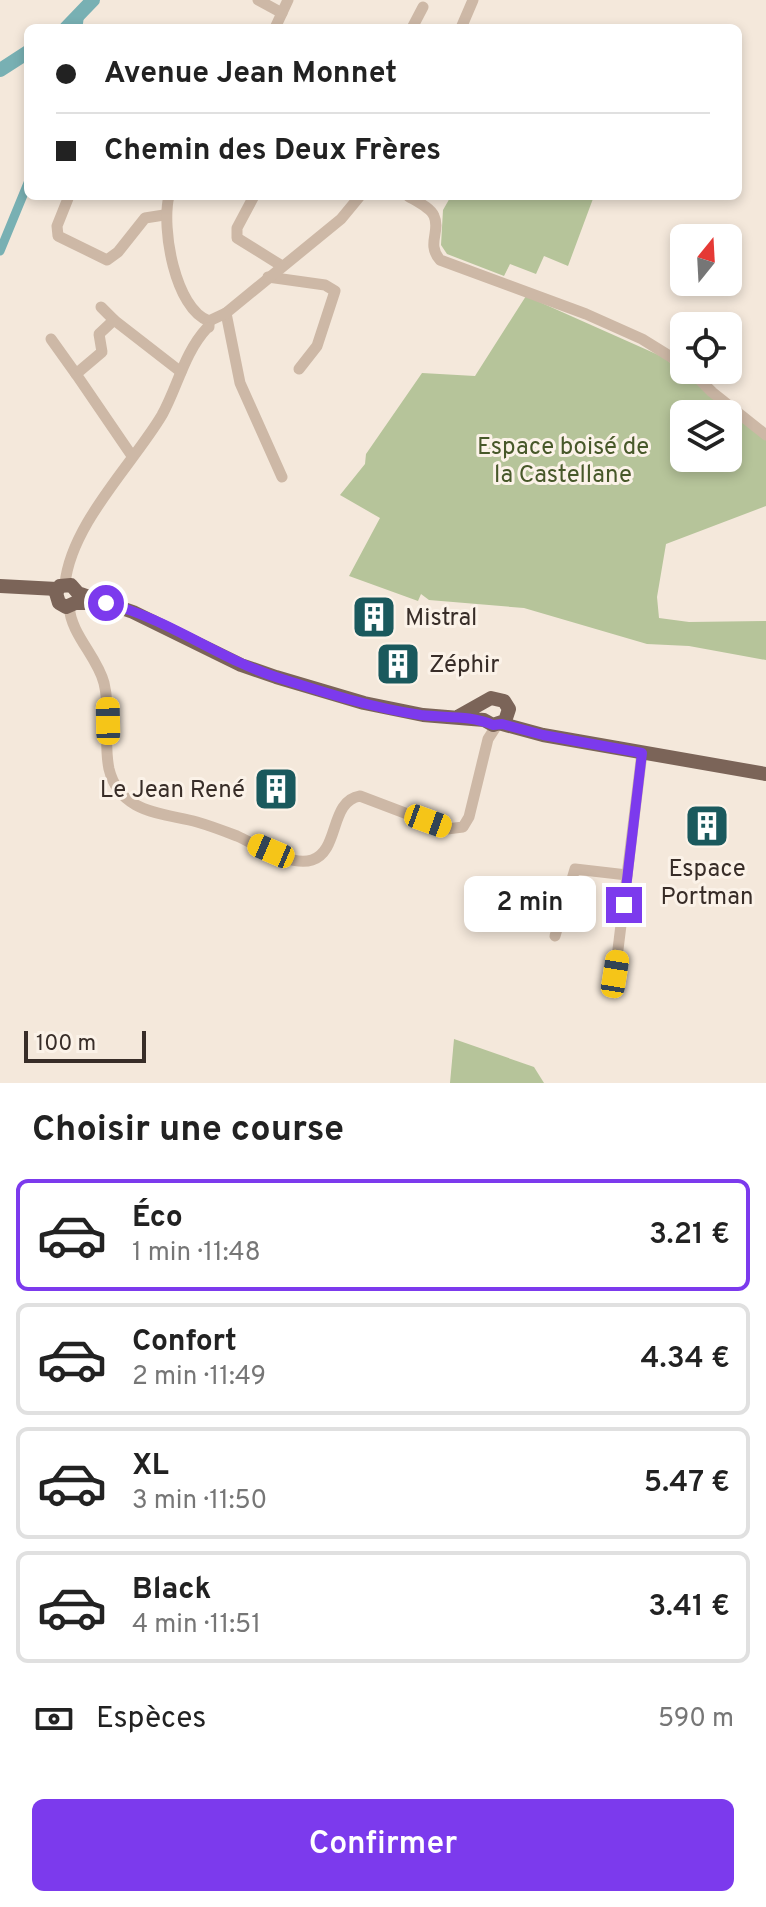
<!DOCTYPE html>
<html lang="fr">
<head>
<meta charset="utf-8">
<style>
	body { margin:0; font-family:Overpass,sans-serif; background:#f6f6f6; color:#222; height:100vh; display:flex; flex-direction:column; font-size:30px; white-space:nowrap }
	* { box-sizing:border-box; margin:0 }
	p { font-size:26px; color:#767676 }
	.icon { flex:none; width:44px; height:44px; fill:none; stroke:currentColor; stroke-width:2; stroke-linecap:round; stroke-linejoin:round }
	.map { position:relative; height:1083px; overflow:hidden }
	.drawer { display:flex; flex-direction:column; background:#fff; flex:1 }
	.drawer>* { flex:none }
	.banner { position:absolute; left:24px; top:24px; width:718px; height:176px; border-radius:12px; box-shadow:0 4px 12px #0003; display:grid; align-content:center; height:176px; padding:0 32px; background:#fff }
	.needle { width:52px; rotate:18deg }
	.controls { position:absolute; left:670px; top:224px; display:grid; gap:16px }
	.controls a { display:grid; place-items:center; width:72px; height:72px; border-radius:12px; background:#fff; box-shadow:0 4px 12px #0003; font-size:40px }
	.scale { position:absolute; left:24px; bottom:20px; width:122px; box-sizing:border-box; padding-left:8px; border:4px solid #382d28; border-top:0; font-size:22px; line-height:28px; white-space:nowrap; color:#382d28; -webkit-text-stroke:6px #fbf2e8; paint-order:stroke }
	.end { position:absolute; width:36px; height:36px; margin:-18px; border:10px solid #7c3aed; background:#fff; box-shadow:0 0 0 4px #fff }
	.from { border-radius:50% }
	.bubble { position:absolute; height:56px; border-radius:12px; background:#fff; box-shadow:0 4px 12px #0003; font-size:26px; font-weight:600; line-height:56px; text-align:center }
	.car { position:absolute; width:24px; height:48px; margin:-24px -12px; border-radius:10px; box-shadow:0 0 6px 2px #0007; background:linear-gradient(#f5c518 24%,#345 0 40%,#f5c518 0 76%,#345 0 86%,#f5c518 0) }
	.banner b { display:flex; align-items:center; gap:28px; height:76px; font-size:30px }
	.banner b+b { border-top:2px solid #e0e0e0 }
	.banner i { width:20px; height:20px; background:#222 }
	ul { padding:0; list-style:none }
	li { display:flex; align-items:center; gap:24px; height:112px; margin:0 16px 12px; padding:0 16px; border:4px solid #e0e0e0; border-radius:12px }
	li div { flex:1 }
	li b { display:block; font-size:30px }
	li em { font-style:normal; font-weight:600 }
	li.current { border-color:#7c3aed }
	li>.icon { width:72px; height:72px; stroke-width:1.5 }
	h2 { padding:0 32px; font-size:36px; line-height:96px }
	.pay { display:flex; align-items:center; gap:20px; height:88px; padding:0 32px; font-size:30px }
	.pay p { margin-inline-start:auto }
	.button { display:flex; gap:16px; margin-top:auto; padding:16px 32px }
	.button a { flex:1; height:92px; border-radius:12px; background:#7c3aed; color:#fff; font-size:32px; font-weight:600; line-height:92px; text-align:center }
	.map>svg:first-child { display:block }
	.green { fill:#b6c49a; fill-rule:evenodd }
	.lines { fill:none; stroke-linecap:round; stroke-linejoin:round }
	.canal { stroke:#78b0b3; stroke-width:9 }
	.river { stroke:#78b0b3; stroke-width:14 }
	.minor { stroke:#cdb8a6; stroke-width:11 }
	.major { stroke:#7b6458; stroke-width:14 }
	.route { stroke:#7c3aed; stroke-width:10 }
	.labels { text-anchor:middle; stroke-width:6; stroke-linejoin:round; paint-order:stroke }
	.park-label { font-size:24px; fill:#475829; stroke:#fbf2e8 }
	.poi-label { font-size:24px; fill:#382d28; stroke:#fbf2e8; text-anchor:start }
</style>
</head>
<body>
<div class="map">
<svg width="766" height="1083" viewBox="0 0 766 1083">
	<rect width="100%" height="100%" fill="#f4e8db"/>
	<g class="green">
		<polygon points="451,196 594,196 568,266 544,256 536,274 510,264 504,276 447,254 441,245 443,210"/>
		<path d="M526,296L663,357L766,438V506L666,544L657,597L659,618L689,622L766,621V660L689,646L647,644L524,608L429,600L421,594L418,601L349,576L380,518L340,495L365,464L366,454L422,373L475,376ZM684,414H728V458H684Z"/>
		<polygon points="454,1039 534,1067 544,1083 450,1083"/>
	</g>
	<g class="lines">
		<g class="canal">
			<polyline points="78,28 79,19"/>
			<polyline points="0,251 28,183"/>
		</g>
		<g class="river">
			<polyline points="66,28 93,0"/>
			<polyline points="0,70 28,52"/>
		</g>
		<g class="minor">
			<polyline points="258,0 282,13"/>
			<polyline points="275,28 288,0"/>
			<polyline points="412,28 423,7"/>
			<polyline points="461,28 473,0"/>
			<polyline points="69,196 57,226 58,236 107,260 118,252 145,218 164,215"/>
			<path d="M169,196C161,228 175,309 209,321V327"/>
			<polyline points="254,196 237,228 237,238 282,266"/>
			<path d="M408,196C416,201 431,208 434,216C441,231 426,244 440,260L586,314L642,339L684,365"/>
			<polyline points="268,277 325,285 335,291 317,346 299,369"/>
			<polyline points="101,307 114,320"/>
			<polyline points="226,313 240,383 282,477"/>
			<polyline points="209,321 226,313 341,219 360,196"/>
			<polyline points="51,339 76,374"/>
			<polyline points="690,370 712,392 766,435"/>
			<polyline points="132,456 76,374 102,352 99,334 114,320 181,372"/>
			<path d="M65,584C71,524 133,464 162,415C178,386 184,353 207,328"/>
			<path d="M69,606C71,635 97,656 104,683C111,711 103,741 109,769C120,814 163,813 197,822C211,826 224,831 237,836C257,845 291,867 312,860C340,851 329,801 360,796L447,829L463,827L469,817L488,739L497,725"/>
			<polyline points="555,936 575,869 627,875"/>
			<polyline points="615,974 642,753"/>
		</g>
		<g class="major">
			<polyline points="0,586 57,589"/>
			<polyline points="106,603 75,603 66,607 59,603 56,593 60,586 71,585 78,593 133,612 241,665 276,677 364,703 423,715 484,720 493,725 505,721 509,709 504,701 491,698 459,716"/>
			<polyline points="502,724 543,735 766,774"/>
		</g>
	</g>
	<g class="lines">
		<path class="route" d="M106,603C167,618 219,659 279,678C326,693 373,708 421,715C446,718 470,715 493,725L502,724L543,735L642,753L624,905"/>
	</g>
	<defs>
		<g id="building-square" transform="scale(2.3)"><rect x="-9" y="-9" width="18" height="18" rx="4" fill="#1a595d" stroke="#fbf2e8"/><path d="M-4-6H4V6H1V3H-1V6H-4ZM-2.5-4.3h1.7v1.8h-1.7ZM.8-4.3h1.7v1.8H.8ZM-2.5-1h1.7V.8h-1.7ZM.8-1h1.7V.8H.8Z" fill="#fff"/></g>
	</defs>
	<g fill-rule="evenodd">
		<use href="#building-square" x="374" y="617"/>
		<use href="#building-square" x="398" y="664"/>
		<use href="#building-square" x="276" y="789"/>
		<use href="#building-square" x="707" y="826"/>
	</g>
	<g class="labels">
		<g class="park-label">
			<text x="563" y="454">Espace boisé de<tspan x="563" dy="28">la Castellane</tspan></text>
		</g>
		<g class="poi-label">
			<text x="405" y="625">Mistral</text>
			<text x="429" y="672">Zéphir</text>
			<text x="245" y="797" text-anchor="end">Le Jean René</text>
			<text x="707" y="876" text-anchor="middle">Espace<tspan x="707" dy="28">Portman</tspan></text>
		</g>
	</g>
</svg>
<div class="controls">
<a><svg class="needle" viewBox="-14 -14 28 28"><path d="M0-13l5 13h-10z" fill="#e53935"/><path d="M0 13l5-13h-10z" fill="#767676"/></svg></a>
<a><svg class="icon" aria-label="locate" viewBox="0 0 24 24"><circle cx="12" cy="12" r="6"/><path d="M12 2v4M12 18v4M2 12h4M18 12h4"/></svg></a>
<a><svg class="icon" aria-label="layers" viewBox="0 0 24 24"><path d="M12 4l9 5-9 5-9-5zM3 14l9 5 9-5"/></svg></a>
</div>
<div class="scale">100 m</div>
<i class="end from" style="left:106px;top:603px"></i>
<i class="end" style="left:624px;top:905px"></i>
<div class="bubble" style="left:464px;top:876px;width:132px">2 min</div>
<i class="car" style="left:108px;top:721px;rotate:359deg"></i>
<i class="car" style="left:428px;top:821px;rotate:110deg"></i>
<i class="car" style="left:271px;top:851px;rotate:293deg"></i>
<i class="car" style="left:615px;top:974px;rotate:9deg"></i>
<div class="banner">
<b><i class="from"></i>Avenue Jean Monnet</b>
<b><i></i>Chemin des Deux Frères</b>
</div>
</div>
<section class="drawer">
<h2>Choisir une course</h2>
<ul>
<li class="current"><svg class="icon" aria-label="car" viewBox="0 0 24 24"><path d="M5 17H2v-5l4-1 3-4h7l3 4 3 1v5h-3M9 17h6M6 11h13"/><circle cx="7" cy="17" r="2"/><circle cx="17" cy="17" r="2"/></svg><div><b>Éco</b><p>1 min · 11:48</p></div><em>3.21 €</em></li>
<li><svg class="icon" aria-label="car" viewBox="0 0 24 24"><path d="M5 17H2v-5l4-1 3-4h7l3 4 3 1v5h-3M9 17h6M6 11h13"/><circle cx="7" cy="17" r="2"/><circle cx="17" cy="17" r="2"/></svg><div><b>Confort</b><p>2 min · 11:49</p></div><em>4.34 €</em></li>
<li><svg class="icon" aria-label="car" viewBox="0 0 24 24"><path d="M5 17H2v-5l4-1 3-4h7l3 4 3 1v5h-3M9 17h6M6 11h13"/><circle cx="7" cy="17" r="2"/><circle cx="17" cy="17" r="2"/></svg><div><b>XL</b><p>3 min · 11:50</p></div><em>5.47 €</em></li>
<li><svg class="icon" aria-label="car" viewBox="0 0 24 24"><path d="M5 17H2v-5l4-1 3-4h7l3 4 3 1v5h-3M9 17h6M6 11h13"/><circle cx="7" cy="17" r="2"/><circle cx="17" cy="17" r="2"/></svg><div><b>Black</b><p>4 min · 11:51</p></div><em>3.41 €</em></li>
</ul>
<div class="pay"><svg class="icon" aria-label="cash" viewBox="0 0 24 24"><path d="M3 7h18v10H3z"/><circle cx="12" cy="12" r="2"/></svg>Espèces<p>590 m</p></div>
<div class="button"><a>Confirmer</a></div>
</section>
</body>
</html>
